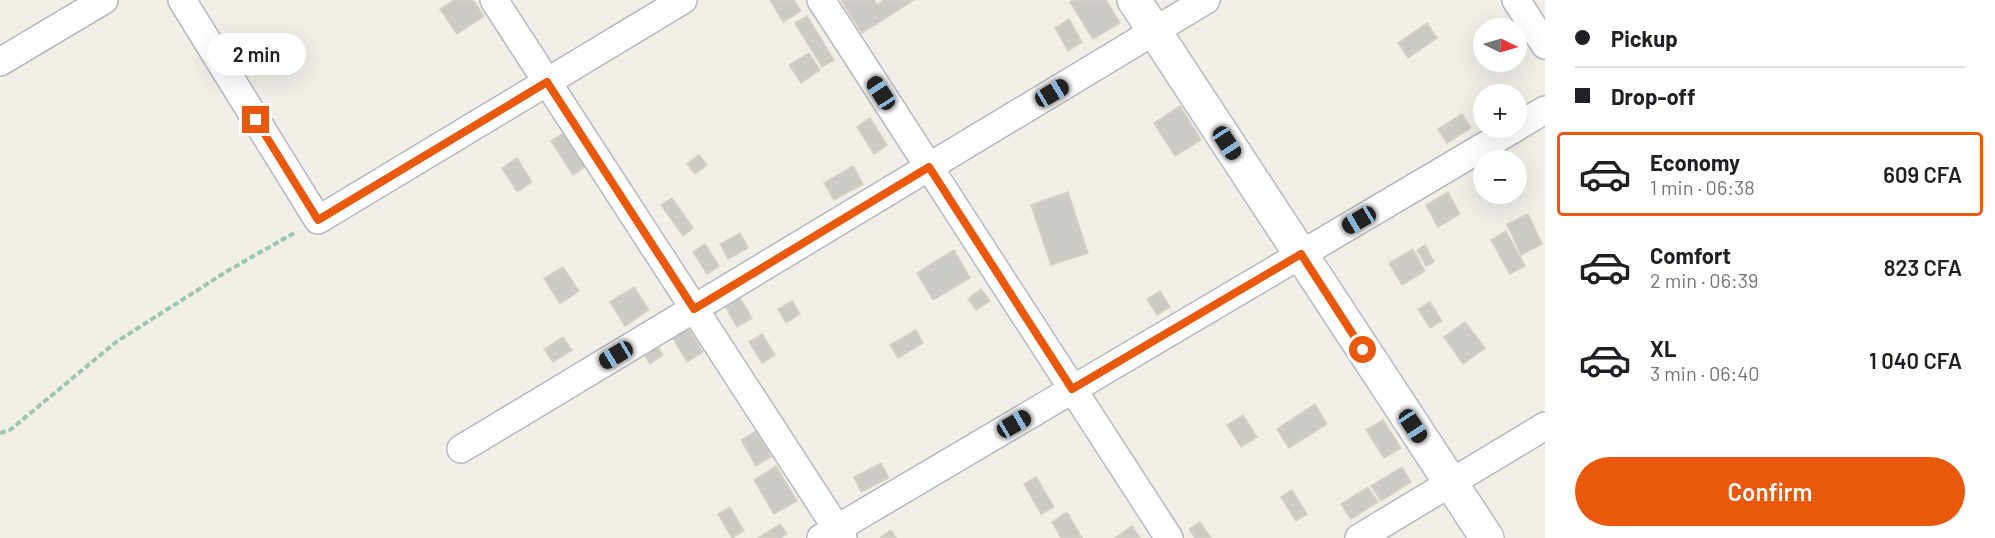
<!DOCTYPE html>
<html lang="en">
<head>
<meta charset="utf-8">
<style>
	body { margin:0; font-family:Barlow,sans-serif; background:#f6f6f6; color:#202124; height:100vh; display:flex; flex-direction:column; font-size:22px; white-space:nowrap }
	* { box-sizing:border-box; margin:0 }
	p { font-size:20px; color:#757577 }
	.icon { flex:none; width:33px; height:33px; fill:none; stroke:currentColor; stroke-width:2; stroke-linecap:round; stroke-linejoin:round }
	.map { position:relative; flex:1; overflow:hidden }
	.side { display:flex; flex-direction:column; background:#fff; width:450px }
	.side>* { flex:none }
	.hud { display:grid; align-content:center; height:132px; padding:0 30px; background:#fff }
	.needle { width:39px; rotate:95deg }
	.controls { position:absolute; left:1473px; top:18px; display:grid; gap:12px }
	.controls a { display:grid; place-items:center; width:54px; height:54px; border-radius:50%; background:#fff; box-shadow:0 6px 24px #0002; font-size:30px }
	.end { position:absolute; width:27px; height:27px; margin:-14px; border:8px solid #ea580c; background:#fff; box-shadow:0 0 0 3px #fff }
	.from { border-radius:50% }
	.bubble { position:absolute; height:42px; border-radius:21px; background:#fff; box-shadow:0 6px 24px #0002; font-size:20px; font-weight:600; line-height:42px; text-align:center }
	.car { position:absolute; width:18px; height:36px; margin:-18px -9px; border-radius:8px; box-shadow:0 0 4px 2px #0007; background:linear-gradient(#222 24%,#8ab4d8 0 40%,#222 0 76%,#8ab4d8 0 86%,#222 0) }
	.hud b { display:flex; align-items:center; gap:21px; height:57px; font-size:22px }
	.hud b+b { border-top:2px solid #e0e0e0 }
	.hud i { width:15px; height:15px; background:#202124 }
	ul { padding:0; list-style:none }
	li { display:flex; align-items:center; gap:18px; height:84px; margin:0 12px 9px; padding:0 18px; border:3px solid transparent; border-radius:6px }
	li div { flex:1 }
	li b { display:block; font-size:22px }
	li em { font-style:normal; font-weight:600 }
	li.current { border-color:#ea580c }
	li>.icon { width:54px; height:54px; stroke-width:1.5 }
	.action { display:flex; gap:12px; margin-top:auto; padding:12px 30px }
	.action a { flex:1; height:69px; border-radius:36px; background:#ea580c; color:#fff; font-size:24px; font-weight:600; line-height:69px; text-align:center }
	main { display:flex; flex:1; min-height:0 }
	.map>svg:first-child { display:block }
	.building { fill:#cccac5; stroke:#d6d1c6; stroke-width:1.5 }
	.lines { fill:none; stroke-linecap:round; stroke-linejoin:round }
	.minor-casing { stroke:#b5b8bc; stroke-width:30 }
	.secondary-casing { stroke:#b6babf; stroke-width:36 }
	.path { stroke:#9cc7a9; stroke-width:4; stroke-dasharray:6 3; stroke-linecap:butt }
	.minor { stroke:#fff; stroke-width:27 }
	.secondary { stroke:#fff; stroke-width:33 }
	.route { stroke:#ea580c; stroke-width:8 }
</style>
</head>
<body>
<main>
<div class="map">
<svg width="1545" height="538" viewBox="0 0 1545 538">
	<rect width="100%" height="100%" fill="#f1efe8"/>
	<g class="building">
		<polygon points="454,0 473,0 484,16 457,34 440,9"/>
		<polygon points="770,0 794,0 801,11 783,22"/>
		<polygon points="841,0 874,0 877,5 884,0 914,0 862,33"/>
		<polygon points="1074,0 1106,0 1120,23 1093,39 1070,2"/>
		<polygon points="807,16 834,60 822,67 795,23"/>
		<polygon points="1069,19 1082,42 1068,51 1055,28"/>
		<polygon points="1427,23 1437,38 1408,58 1398,43"/>
		<polygon points="809,53 820,70 801,83 789,65"/>
		<polygon points="1484,102 1484,118 1482,119 1475,106"/>
		<polygon points="1180,106 1201,140 1175,156 1154,123"/>
		<polygon points="1462,114 1471,128 1447,143 1438,129"/>
		<polygon points="870,118 887,145 874,154 857,127"/>
		<polygon points="565,132 586,166 573,175 551,141"/>
		<polygon points="699,155 707,165 695,174 687,164"/>
		<polygon points="517,158 532,182 517,192 502,168"/>
		<polygon points="853,166 863,184 834,200 824,183"/>
		<polygon points="1068,192 1088,253 1051,265 1031,205"/>
		<polygon points="1448,192 1460,214 1438,227 1426,205"/>
		<polygon points="672,198 693,228 683,236 661,205"/>
		<polygon points="1528,214 1542,244 1521,255 1507,224"/>
		<polygon points="1506,231 1525,266 1510,274 1491,240"/>
		<polygon points="740,233 748,248 728,259 720,244"/>
		<polygon points="705,244 719,266 707,274 693,252"/>
		<polygon points="1425,245 1434,262 1426,266 1417,250"/>
		<polygon points="1413,249 1425,271 1402,285 1389,263"/>
		<polygon points="954,250 970,278 933,300 917,273"/>
		<polygon points="563,267 579,291 560,304 544,278"/>
		<polygon points="634,287 649,310 625,326 610,302"/>
		<polygon points="981,289 990,301 976,310 968,299"/>
		<polygon points="1160,291 1170,307 1157,315 1147,299"/>
		<polygon points="739,297 752,318 737,327 725,306"/>
		<polygon points="792,301 800,314 786,323 778,309"/>
		<polygon points="1430,302 1442,321 1430,328 1418,309"/>
		<polygon points="1465,322 1485,348 1463,364 1444,337"/>
		<polygon points="687,327 703,352 687,362 672,337"/>
		<polygon points="916,330 923,343 898,358 890,345"/>
		<polygon points="762,334 775,355 762,363 749,342"/>
		<polygon points="563,337 572,350 553,362 544,349"/>
		<polygon points="657,346 663,355 650,364 644,354"/>
		<polygon points="1315,404 1327,424 1289,448 1277,429"/>
		<polygon points="1243,415 1257,437 1241,447 1227,425"/>
		<polygon points="1383,420 1401,448 1384,458 1366,430"/>
		<polygon points="756,431 771,457 756,466 741,440"/>
		<polygon points="881,463 889,478 861,492 854,477"/>
		<polygon points="776,466 797,501 774,514 754,480"/>
		<polygon points="1402,467 1411,482 1381,501 1371,486"/>
		<polygon points="1036,477 1054,507 1041,514 1024,484"/>
		<polygon points="1368,487 1378,502 1351,519 1341,504"/>
		<polygon points="1292,490 1307,514 1296,521 1281,497"/>
		<polygon points="730,507 744,531 732,538 718,514"/>
		<polygon points="1067,512 1082,538 1061,538 1052,522"/>
		<polygon points="1200,522 1211,538 1195,538 1189,529"/>
		<polygon points="780,524 787,534 780,538 758,538"/>
		<polygon points="1132,526 1140,538 1115,538"/>
		<polygon points="891,530 896,538 881,538 881,537"/>
	</g>
	<g class="lines">
		<g class="minor-casing">
			<g id="minor">
				<polyline points="182,0 318,220 683,0"/>
				<polyline points="494,0 843,538"/>
				<polyline points="821,0 1169,538"/>
				<polyline points="1516,0 1545,45"/>
				<polyline points="0,62 104,0"/>
				<polyline points="1516,127 1545,110"/>
				<polyline points="461,449 1206,0"/>
				<polyline points="821,538 1515,128"/>
				<polyline points="1359,538 1545,426"/>
			</g>
		</g>
		<g class="secondary-casing">
			<polyline id="secondary" points="1134,0 1487,538"/>
		</g>
		<polyline class="path" points="0,433 10,430 116,342 229,270 296,232"/>
		<use href="#minor" class="minor"/>
		<use href="#secondary" class="secondary"/>
	</g>
	<g class="lines">
		<polyline class="route" points="256,120 318,220 547,82 694,309 929,167 1072,389 1301,254 1363,350"/>
	</g>
</svg>
<div class="controls">
<a><svg class="needle" viewBox="-14 -14 28 28"><path d="M0-13l5 13h-10z" fill="#e53935"/><path d="M0 13l5-13h-10z" fill="#757577"/></svg></a>
<a>+</a>
<a>−</a>
</div>
<i class="end from" style="left:1363px;top:350px"></i>
<i class="end" style="left:256px;top:120px"></i>
<div class="bubble" style="left:207px;top:33px;width:99px">2 min</div>
<i class="car" style="left:881px;top:93px;rotate:327deg"></i>
<i class="car" style="left:1052px;top:93px;rotate:59deg"></i>
<i class="car" style="left:1227px;top:143px;rotate:147deg"></i>
<i class="car" style="left:1359px;top:220px;rotate:240deg"></i>
<i class="car" style="left:616px;top:355px;rotate:239deg"></i>
<i class="car" style="left:1014px;top:424px;rotate:60deg"></i>
<i class="car" style="left:1413px;top:426px;rotate:147deg"></i>
</div>
<section class="side">
<div class="hud">
<b><i class="from"></i>Pickup</b>
<b><i></i>Drop-off</b>
</div>
<ul>
<li class="current"><svg class="icon" aria-label="car" viewBox="0 0 24 24"><path d="M5 17H2v-5l4-1 3-4h7l3 4 3 1v5h-3M9 17h6M6 11h13"/><circle cx="7" cy="17" r="2"/><circle cx="17" cy="17" r="2"/></svg><div><b>Economy</b><p>1 min · 06:38</p></div><em>609 CFA</em></li>
<li><svg class="icon" aria-label="car" viewBox="0 0 24 24"><path d="M5 17H2v-5l4-1 3-4h7l3 4 3 1v5h-3M9 17h6M6 11h13"/><circle cx="7" cy="17" r="2"/><circle cx="17" cy="17" r="2"/></svg><div><b>Comfort</b><p>2 min · 06:39</p></div><em>823 CFA</em></li>
<li><svg class="icon" aria-label="car" viewBox="0 0 24 24"><path d="M5 17H2v-5l4-1 3-4h7l3 4 3 1v5h-3M9 17h6M6 11h13"/><circle cx="7" cy="17" r="2"/><circle cx="17" cy="17" r="2"/></svg><div><b>XL</b><p>3 min · 06:40</p></div><em>1 040 CFA</em></li>
</ul>
<div class="action"><a>Confirm</a></div>
</section>
</main>
</body>
</html>
